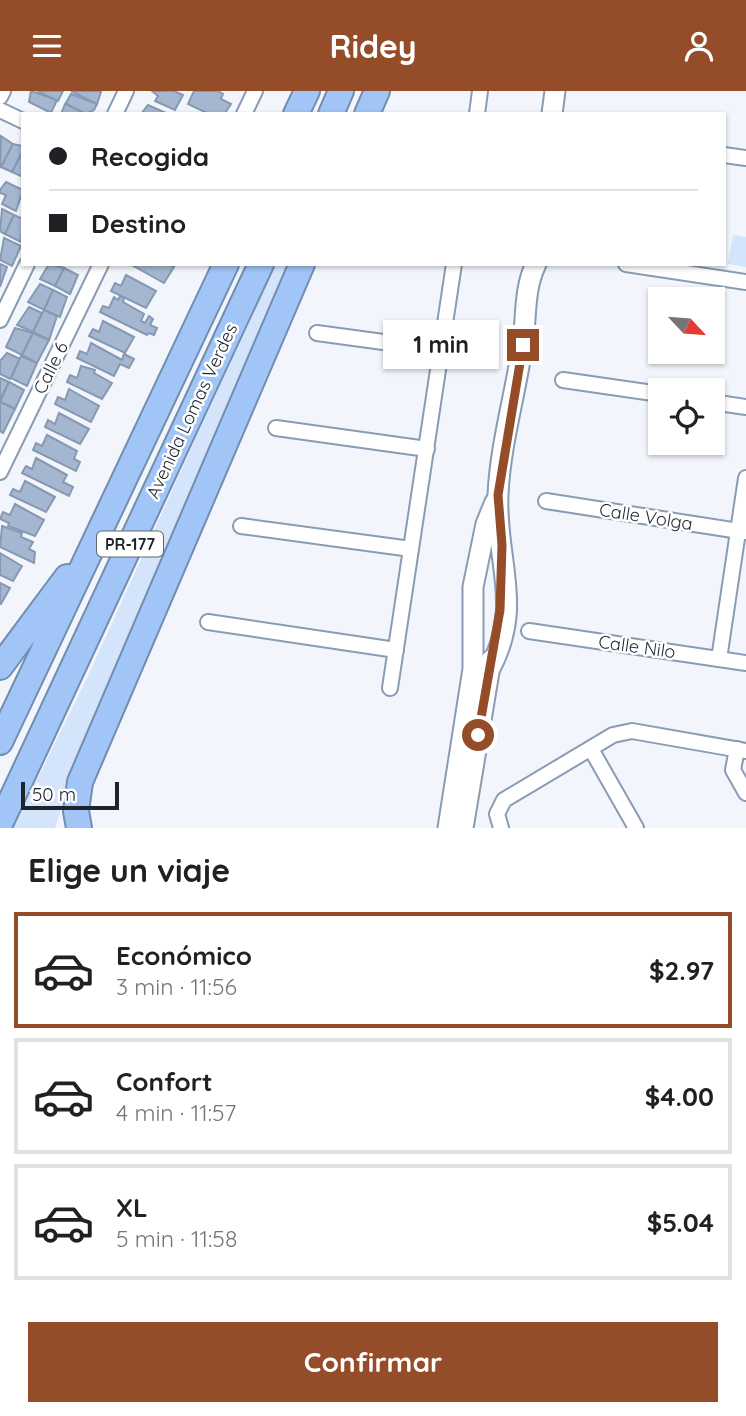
<!DOCTYPE html>
<html lang="es">
<head>
<meta charset="utf-8">
<style>
	body { margin:0; font-family:Quicksand,sans-serif; background:#f2f2f2; color:#202124; height:100vh; display:flex; flex-direction:column; font-size:26px; white-space:nowrap }
	* { box-sizing:border-box; margin:0 }
	p { font-size:23px; color:#757577 }
	.icon { flex:none; width:38px; height:38px; fill:none; stroke:currentColor; stroke-width:2; stroke-linecap:round; stroke-linejoin:round }
	.map { position:relative; height:737px; overflow:hidden }
	.details { display:flex; flex-direction:column; background:#fff; flex:1 }
	.details>* { flex:none }
	.top-card { position:absolute; left:21px; top:21px; width:705px; height:154px; border-radius:0px; box-shadow:0 2px 5px #0004; display:grid; align-content:center; height:154px; padding:0 28px; background:#fff }
	.needle { width:46px; rotate:116deg }
	.buttons { position:absolute; left:648px; top:196px; display:grid; gap:14px }
	.buttons a { display:grid; place-items:center; width:77px; height:77px; border-radius:0px; background:#fff; box-shadow:0 2px 5px #0004; font-size:35px }
	.scale { position:absolute; left:21px; bottom:18px; width:98px; box-sizing:border-box; padding-left:7px; border:4px solid #1d242d; border-top:0; font-size:19px; line-height:24px; white-space:nowrap; color:#1d242d; -webkit-text-stroke:5px #fff; paint-order:stroke }
	.end { position:absolute; width:32px; height:32px; margin:-16px; border:9px solid #944d28; background:#fff; box-shadow:0 0 0 4px #fff }
	.from { border-radius:50% }
	.bubble { position:absolute; height:49px; border-radius:0px; background:#fff; box-shadow:0 2px 5px #0004; font-size:23px; font-weight:700; line-height:49px; text-align:center }
	.top-card b { display:flex; align-items:center; gap:24px; height:66px; font-size:26px }
	.top-card b+b { border-top:2px solid #e0e0e0 }
	.top-card i { width:18px; height:18px; background:#202124 }
	ul { padding:0; list-style:none }
	li { display:flex; align-items:center; gap:21px; height:116px; margin:0 14px 10px; padding:0 14px; border:4px solid #e0e0e0; border-radius:0px }
	li div { flex:1 }
	li b { display:block; font-size:26px }
	li em { font-style:normal; font-weight:700 }
	li.selected { border-color:#944d28 }
	li>.icon { width:63px; height:63px; stroke-width:1.5 }
	h2 { padding:0 28px; font-size:32px; line-height:84px }
	.action { display:flex; gap:14px; margin-top:auto; padding:14px 28px }
	.action a { flex:1; height:80px; border-radius:0px; background:#944d28; color:#fff; font-size:28px; font-weight:700; line-height:80px; text-align:center }
	header { display:flex; justify-content:space-between; align-items:center; height:91px; padding:0 28px; background:#944d28; color:#fff; font-size:32px; font-weight:700 }
	.map>svg:first-child { display:block }
	.green { fill:#d3e4fb }
	.building { fill:#a5b7d0; stroke:#8799b1; stroke-width:2 }
	.lines { fill:none; stroke-linecap:round; stroke-linejoin:round }
	.street-casing { stroke:#8a9cb4; stroke-width:18 }
	.secondary-casing { stroke:#8a9cb4; stroke-width:23 }
	.highway-casing { stroke:#738db0; stroke-width:28 }
	.street { stroke:#fff; stroke-width:14 }
	.secondary { stroke:#fff; stroke-width:19 }
	.highway { stroke:#a1c5f6; stroke-width:24 }
	.route { stroke:#944d28; stroke-width:9 }
	.labels { text-anchor:middle; stroke-width:5; stroke-linejoin:round; paint-order:stroke }
	.shield { fill:#fff; stroke:#61666c; stroke-width:2 }
	.shield-label { font-size:16px; font-weight:bold; fill:#1d242d }
	.street-label { font-size:18px; fill:#1d242d; stroke:#fff }
</style>
</head>
<body>
<header><svg class="icon" aria-label="menu" viewBox="0 0 24 24"><path d="M4 6h16M4 12h16M4 18h16"/></svg>Ridey<svg class="icon" aria-label="person" viewBox="0 0 24 24"><circle cx="12" cy="8" r="4"/><path d="M4 21q1-7 8-7t8 7"/></svg></header>
<div class="map">
<svg width="746" height="737" viewBox="0 0 746 737">
	<rect width="100%" height="100%" fill="#f2f6fc"/>
	<g class="green">
		<polygon points="733,144 746,146 746,176 728,173"/>
		<polygon points="275,173 290,173 81,657 55,737 13,737 88,585"/>
	</g>
	<g class="building">
		<polygon points="31,0 57,9 51,22 29,11"/>
		<polygon points="37,0 63,0 58,10"/>
		<polygon points="71,0 98,0 101,1 97,13"/>
		<polygon points="152,0 174,0 183,4 175,19 155,10 158,5"/>
		<polygon points="194,0 218,0 223,3 221,8 231,13 225,22 209,23 188,13"/>
		<polygon points="71,3 97,13 94,19 86,23 74,17 66,12"/>
		<polygon points="65,13 74,17 86,23 61,23"/>
		<polygon points="148,14 168,23 141,23"/>
		<polygon points="1,45 13,53 1,76 0,75"/>
		<polygon points="13,53 23,55 23,60 12,81 1,76"/>
		<polygon points="23,60 23,86 12,81"/>
		<polygon points="6,91 23,99 16,120 2,113 6,104 0,102 0,99"/>
		<polygon points="2,118 14,124 5,143 0,140"/>
		<polygon points="14,124 23,128 21,151 5,143"/>
		<polygon points="4,147 21,155 12,175 0,169"/>
		<polygon points="0,173 7,176 0,196"/>
		<polygon points="49,173 64,177 55,195 40,188"/>
		<polygon points="130,173 168,173 174,176 164,192"/>
		<polygon points="64,177 78,184 70,203 55,195"/>
		<polygon points="126,184 156,200 146,217 111,200 115,192 121,195"/>
		<polygon points="40,193 53,199 44,219 28,211"/>
		<polygon points="53,199 67,206 60,226 44,219"/>
		<polygon points="120,205 124,207 123,211 144,223 141,230 145,232 149,225 153,228 150,234 157,237 154,244 149,242 147,244 100,221 103,215 109,217 114,206 118,209"/>
		<polygon points="29,216 42,222 33,241 17,234"/>
		<polygon points="44,219 57,225 49,249 33,241"/>
		<polygon points="103,230 134,246 125,262 89,245 93,238 99,241"/>
		<polygon points="15,237 33,242 22,264 6,256"/>
		<polygon points="33,242 49,249 37,272 22,264"/>
		<polygon points="91,252 122,269 124,263 134,268 129,277 120,273 114,285 77,267 80,260 87,263"/>
		<polygon points="7,262 20,268 10,288 0,283 0,270"/>
		<polygon points="21,265 37,272 27,295 11,287"/>
		<polygon points="81,275 95,279 94,282 112,292 102,308 67,291 70,284 77,287"/>
		<polygon points="0,287 9,291 0,309"/>
		<polygon points="9,291 24,299 15,318 0,311"/>
		<polygon points="69,298 99,315 91,331 55,313 58,306 65,309"/>
		<polygon points="0,311 15,318 3,342 0,340"/>
		<polygon points="59,322 89,338 80,353 45,336 48,329 55,333"/>
		<polygon points="47,344 77,360 74,368 80,371 76,380 33,359 36,352 42,355"/>
		<polygon points="36,367 67,384 63,391 73,396 69,405 22,382 26,375 32,378"/>
		<polygon points="25,390 55,406 46,421 10,404 13,398 20,401"/>
		<polygon points="15,413 44,429 35,445 8,435 9,432 0,428 3,421 10,424"/>
		<polygon points="2,435 22,442 21,446 33,451 29,458 35,461 34,472 0,456"/>
		<polygon points="0,462 22,475 13,490 0,484"/>
		<polygon points="0,492 10,497 1,513 0,513"/>
	</g>
	<g class="lines">
		<g class="street-casing">
			<g id="street">
				<polyline points="0,6 3,0"/>
				<polyline points="0,19 23,30"/>
				<polyline points="115,23 126,0"/>
				<polyline points="244,23 255,0"/>
				<polyline points="477,23 480,0"/>
				<polyline points="724,64 746,67"/>
				<polyline points="626,173 746,191"/>
				<polyline points="0,229 27,173"/>
				<polyline points="317,242 442,259"/>
				<polyline points="563,289 660,303"/>
				<polyline points="712,311 746,316"/>
				<polyline points="276,337 427,358"/>
				<polyline points="0,381 101,173"/>
				<polyline points="546,410 746,441"/>
				<polyline points="241,435 411,458"/>
				<polyline points="208,531 396,559"/>
				<polyline points="529,540 746,572"/>
				<polyline points="719,568 746,387"/>
				<polyline points="390,597 454,173"/>
				<polyline points="591,658 636,737"/>
				<polyline points="737,658 733,679 746,702"/>
				<polyline points="501,737 497,723 504,709 613,644 632,640 746,660"/>
			</g>
		</g>
		<g class="secondary-casing">
			<g id="secondary">
				<polyline points="552,23 555,0"/>
				<path d="M488,581C525,516 495,470 498,404C500,355 515,305 522,257C527,229 523,199 536,173"/>
				<polyline points="448,737 473,578 473,496 486,433 495,411"/>
				<polyline points="463,737 491,569"/>
			</g>
		</g>
		<g class="highway-casing">
			<g id="highway">
				<polyline points="296,23 307,0"/>
				<polyline points="331,23 341,0"/>
				<polyline points="367,23 377,0"/>
				<polyline points="0,576 67,486"/>
				<polyline points="0,651 226,173"/>
				<polyline points="0,733 261,173"/>
				<polyline points="79,737 76,720 80,691 302,173"/>
			</g>
		</g>
		<use href="#street" class="street"/>
		<use href="#secondary" class="secondary"/>
		<use href="#highway" class="highway"/>
	</g>
	<g class="lines">
		<polyline class="route" points="478,644 500,519 502,454 498,404 523,254"/>
	</g>
	<g class="labels">
		<rect class="shield" x="97" y="440.5" width="66" height="25" rx="5"/>
		<g class="shield-label">
			<text x="130" y="459">PR-177</text>
		</g>
		<g class="street-label">
			<text transform="translate(51 277) rotate(-64)" y="6">Calle 6</text>
			<text transform="translate(192 320) rotate(-65)" y="6">Avenida Lomas Verdes</text>
			<text transform="translate(646 426) rotate(9)" y="6">Calle Volga</text>
			<text transform="translate(637 556) rotate(8)" y="6">Calle Nilo</text>
		</g>
	</g>
</svg>
<div class="buttons">
<a><svg class="needle" viewBox="-14 -14 28 28"><path d="M0-13l5 13h-10z" fill="#e53935"/><path d="M0 13l5-13h-10z" fill="#757577"/></svg></a>
<a><svg class="icon" aria-label="locate" viewBox="0 0 24 24"><circle cx="12" cy="12" r="6"/><path d="M12 2v4M12 18v4M2 12h4M18 12h4"/></svg></a>
</div>
<div class="scale">50 m</div>
<i class="end from" style="left:478px;top:644px"></i>
<i class="end" style="left:523px;top:254px"></i>
<div class="bubble" style="left:383px;top:229px;width:116px">1 min</div>
<div class="top-card">
<b><i class="from"></i>Recogida</b>
<b><i></i>Destino</b>
</div>
</div>
<section class="details">
<h2>Elige un viaje</h2>
<ul>
<li class="selected"><svg class="icon" aria-label="car" viewBox="0 0 24 24"><path d="M5 17H2v-5l4-1 3-4h7l3 4 3 1v5h-3M9 17h6M6 11h13"/><circle cx="7" cy="17" r="2"/><circle cx="17" cy="17" r="2"/></svg><div><b>Económico</b><p>3 min · 11:56</p></div><em>$2.97</em></li>
<li><svg class="icon" aria-label="car" viewBox="0 0 24 24"><path d="M5 17H2v-5l4-1 3-4h7l3 4 3 1v5h-3M9 17h6M6 11h13"/><circle cx="7" cy="17" r="2"/><circle cx="17" cy="17" r="2"/></svg><div><b>Confort</b><p>4 min · 11:57</p></div><em>$4.00</em></li>
<li><svg class="icon" aria-label="car" viewBox="0 0 24 24"><path d="M5 17H2v-5l4-1 3-4h7l3 4 3 1v5h-3M9 17h6M6 11h13"/><circle cx="7" cy="17" r="2"/><circle cx="17" cy="17" r="2"/></svg><div><b>XL</b><p>5 min · 11:58</p></div><em>$5.04</em></li>
</ul>
<div class="action"><a>Confirmar</a></div>
</section>
</body>
</html>
